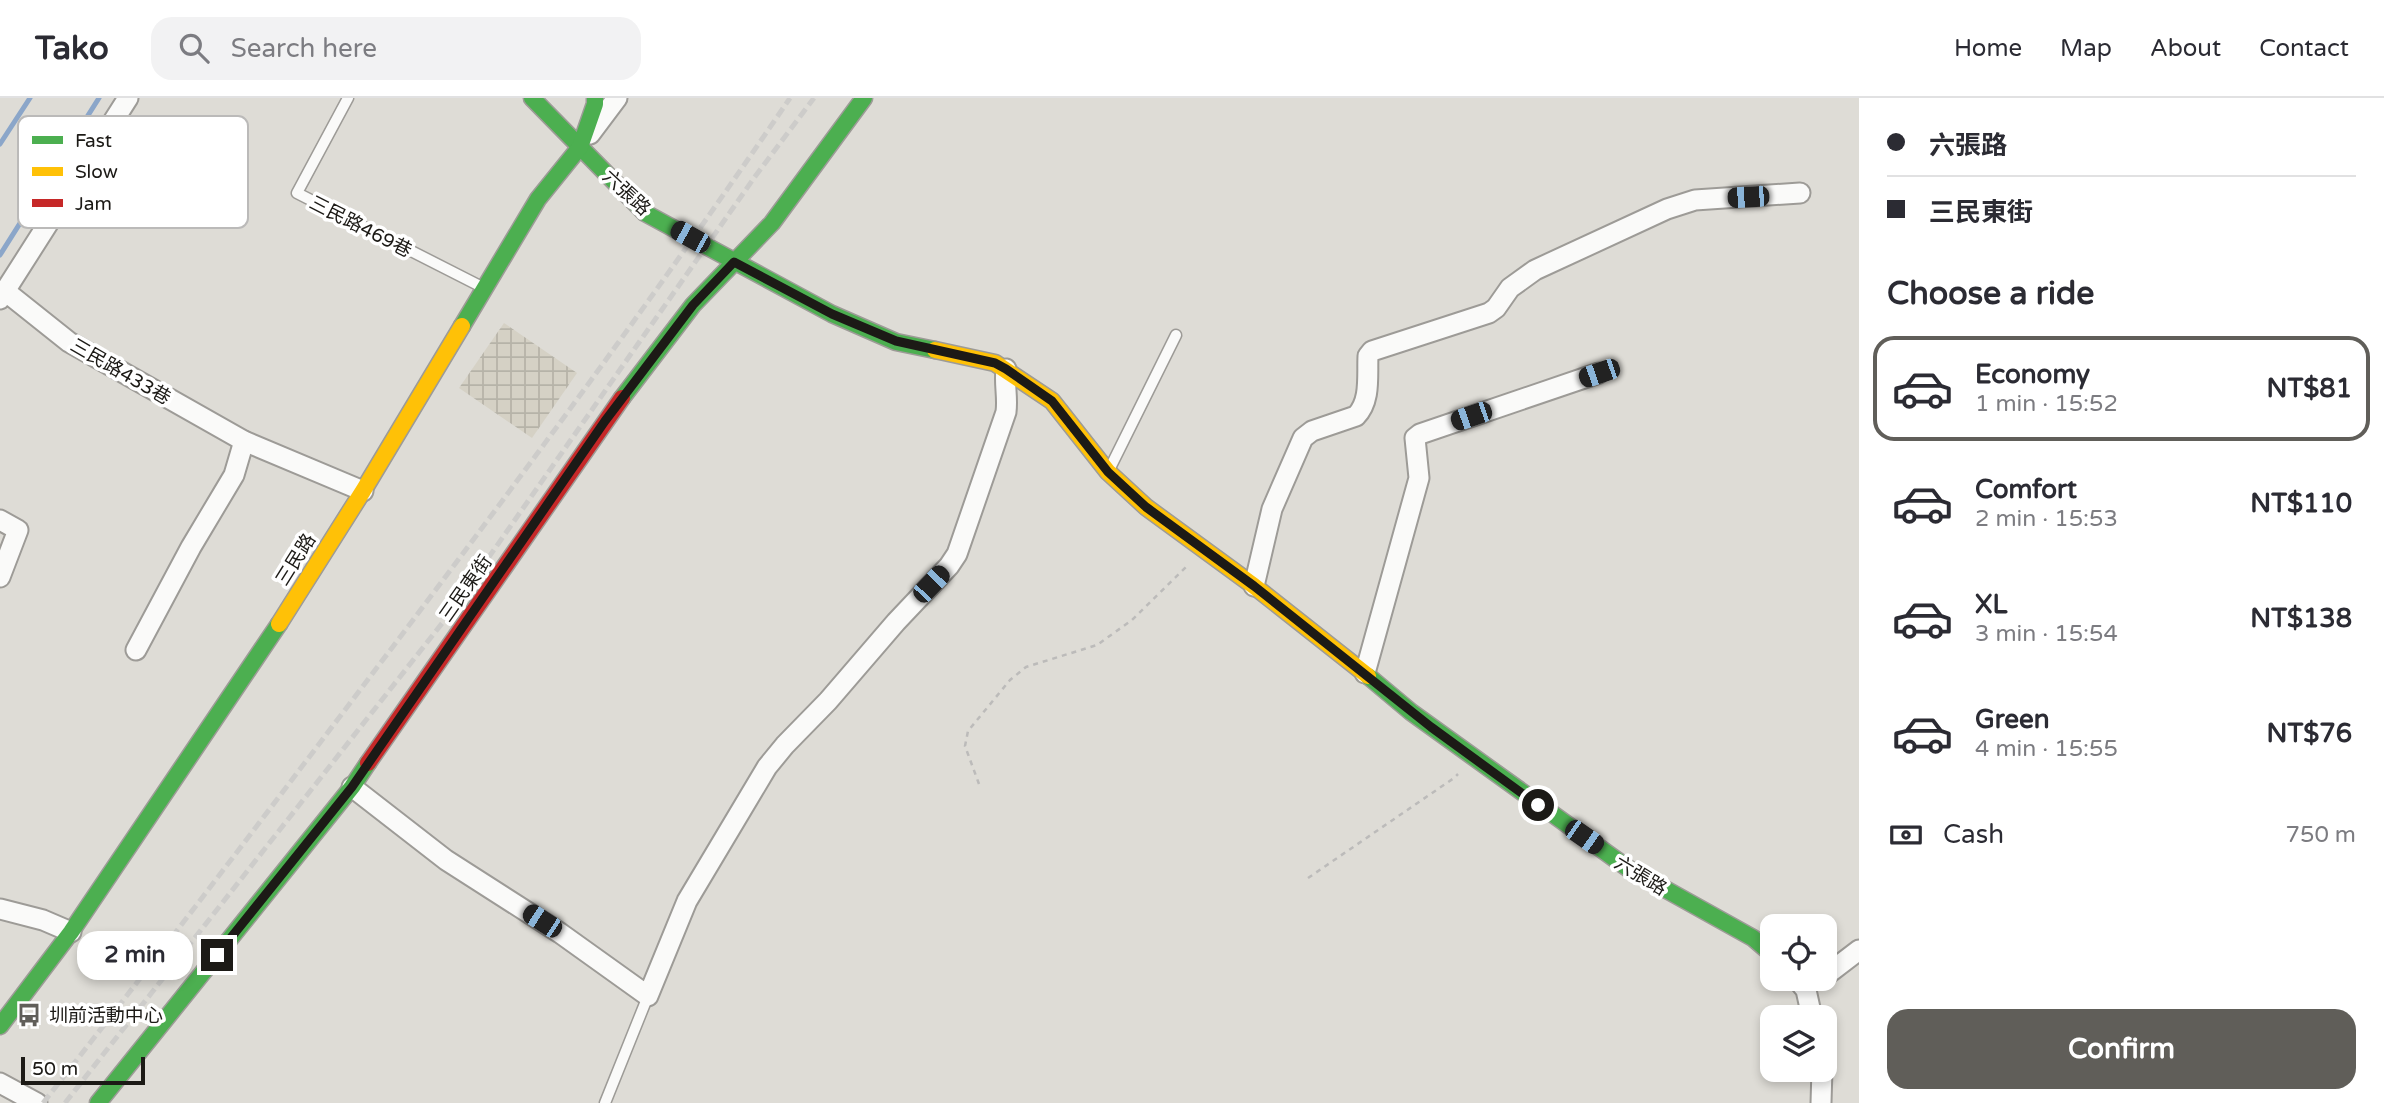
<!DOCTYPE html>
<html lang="en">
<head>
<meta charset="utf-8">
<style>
	body { margin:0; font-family:"Varela Round","Noto Sans TC",sans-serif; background:#f2f2f3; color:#2b2b33; height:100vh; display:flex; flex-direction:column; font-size:26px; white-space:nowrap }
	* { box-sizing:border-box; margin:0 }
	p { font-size:23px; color:#7c7c81 }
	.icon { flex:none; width:38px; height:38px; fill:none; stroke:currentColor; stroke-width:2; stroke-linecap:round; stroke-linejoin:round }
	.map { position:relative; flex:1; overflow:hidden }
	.drawer { display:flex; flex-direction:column; background:#fff; width:525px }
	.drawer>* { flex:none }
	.banner { display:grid; align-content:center; height:154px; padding:0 28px; background:#fff }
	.tools { position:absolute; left:1760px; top:816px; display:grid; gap:14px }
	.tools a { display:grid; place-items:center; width:77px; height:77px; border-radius:14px; background:#fff; box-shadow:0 4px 10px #0003; font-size:35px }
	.scale { position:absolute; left:21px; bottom:18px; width:124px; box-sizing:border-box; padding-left:7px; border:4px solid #1c1a16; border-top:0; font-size:19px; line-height:24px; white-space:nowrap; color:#1c1a16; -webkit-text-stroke:5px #fff; paint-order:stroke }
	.end { position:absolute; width:32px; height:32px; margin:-16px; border:9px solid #1c1a16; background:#fff; box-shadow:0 0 0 4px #fff }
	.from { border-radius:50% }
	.bubble { position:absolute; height:49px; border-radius:21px; background:#fff; box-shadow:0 4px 10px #0003; font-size:23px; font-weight:700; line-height:49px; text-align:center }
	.car { position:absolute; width:21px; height:42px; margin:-21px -10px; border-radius:9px; box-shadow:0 0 5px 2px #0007; background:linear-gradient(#222 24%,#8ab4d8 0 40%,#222 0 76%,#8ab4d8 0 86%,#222 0) }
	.banner b { display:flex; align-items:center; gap:24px; height:66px; font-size:26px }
	.banner b+b { border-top:2px solid #e1e1e2 }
	.banner i { width:18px; height:18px; background:#2b2b33 }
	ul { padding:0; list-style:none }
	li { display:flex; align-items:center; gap:21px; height:105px; margin:0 14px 10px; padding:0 14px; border:4px solid transparent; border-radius:21px }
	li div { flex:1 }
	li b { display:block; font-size:26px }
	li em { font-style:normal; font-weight:700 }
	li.current { border-color:#605e59 }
	li>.icon { width:63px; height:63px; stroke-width:1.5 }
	h2 { padding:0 28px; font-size:32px; line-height:84px }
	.pay { display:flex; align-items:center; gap:18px; height:77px; padding:0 28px; font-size:26px }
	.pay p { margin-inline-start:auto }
	.primary-button { display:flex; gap:14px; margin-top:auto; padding:14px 28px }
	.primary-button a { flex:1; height:80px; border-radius:21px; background:#605e59; color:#fff; font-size:28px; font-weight:700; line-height:80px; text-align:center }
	header { display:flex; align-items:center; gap:42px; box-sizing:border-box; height:98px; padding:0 35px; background:#fff; border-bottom:2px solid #e1e1e2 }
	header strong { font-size:33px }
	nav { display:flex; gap:38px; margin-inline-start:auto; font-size:24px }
	.search { width:490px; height:63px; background:#f2f2f3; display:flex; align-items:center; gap:18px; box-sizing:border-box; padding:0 24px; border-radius:21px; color:#7c7c81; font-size:26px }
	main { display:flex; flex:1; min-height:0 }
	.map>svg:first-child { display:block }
	.industrial { fill:url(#industrial-grid) }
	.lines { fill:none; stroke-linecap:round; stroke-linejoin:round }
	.stream { stroke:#8ba6c9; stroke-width:5 }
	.lane-casing { stroke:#9d9b97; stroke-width:13 }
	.street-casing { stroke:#9d9b97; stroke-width:23 }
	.fast-casing { stroke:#9d9b97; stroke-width:19 }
	.slow-casing { stroke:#9d9b97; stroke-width:19 }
	.jam-casing { stroke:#9d9b97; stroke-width:19 }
	.path { stroke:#bcbbba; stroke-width:2.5; stroke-dasharray:5 5; stroke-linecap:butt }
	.lane { stroke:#fafaf9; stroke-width:10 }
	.street { stroke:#fafaf9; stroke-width:19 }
	.fast { stroke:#4caf50; stroke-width:16 }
	.slow { stroke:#ffc107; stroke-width:16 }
	.jam { stroke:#c62828; stroke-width:16 }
	.rail { stroke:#cdccca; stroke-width:5; stroke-dasharray:10 5; stroke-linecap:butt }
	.route { stroke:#1c1a16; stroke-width:9 }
	.labels { text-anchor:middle; stroke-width:7; stroke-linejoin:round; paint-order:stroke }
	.street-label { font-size:19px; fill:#1c1a16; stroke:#fff }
	.poi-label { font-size:19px; fill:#1c1a16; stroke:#fff; text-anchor:start }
	.key { fill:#fff; stroke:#bbbab9; stroke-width:2 }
	.key-label { font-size:19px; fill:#1c1a16 }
</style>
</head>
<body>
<header>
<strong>Tako</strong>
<div class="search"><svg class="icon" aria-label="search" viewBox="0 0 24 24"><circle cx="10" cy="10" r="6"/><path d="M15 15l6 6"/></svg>Search here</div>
<nav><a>Home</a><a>Map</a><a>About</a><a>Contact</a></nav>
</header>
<main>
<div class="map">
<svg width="1859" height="1005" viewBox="0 0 1859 1005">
	<defs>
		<pattern id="industrial-grid" width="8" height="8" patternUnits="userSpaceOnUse" patternTransform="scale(1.75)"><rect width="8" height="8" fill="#d5d1c5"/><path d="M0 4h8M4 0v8" fill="none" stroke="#b6b3a8"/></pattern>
	</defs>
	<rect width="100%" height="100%" fill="#dedcd6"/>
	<polygon class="industrial" points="504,225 577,275 532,340 459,290"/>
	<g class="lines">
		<g class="stream">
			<polyline points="0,46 30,0"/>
			<polyline points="0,157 99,0"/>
		</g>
		<g class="lane-casing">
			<g id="lane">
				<polyline points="348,0 297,95 484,190"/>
				<polyline points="1110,370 1176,237"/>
				<polyline points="605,1005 648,898"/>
			</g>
		</g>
		<g class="street-casing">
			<g id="street">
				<polyline points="590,36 617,0"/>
				<polyline points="5,193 69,244 244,343 363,393"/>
				<polyline points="0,201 128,0"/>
				<polyline points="0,422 18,432 0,479"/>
				<path d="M1254,488L1272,411L1303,340L1312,333L1356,318C1371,303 1367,278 1368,258L1372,253L1489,215L1496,210L1510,190L1535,172L1667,111L1695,102L1800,95"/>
				<polyline points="136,552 191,449 234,377 244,343"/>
				<polyline points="1365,575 1419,380 1415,340 1420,336 1599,275"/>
				<path d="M352,689L446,762L560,835L648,898L687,803L767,669L785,647L828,603L896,524L949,468L957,456L1006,314C1008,299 1004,286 1006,271"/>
				<polyline points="0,811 43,822 71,834"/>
				<polyline points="1825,878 1859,852"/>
				<polyline points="1796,880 1806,892 1812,919"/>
				<polyline points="0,985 37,1005"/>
				<polyline points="1821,1005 1822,971"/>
			</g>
		</g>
		<g class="fast-casing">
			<g id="fast">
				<polyline points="532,0 645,115 832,216 896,244 935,252"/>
				<polyline points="462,228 538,101 580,49 595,6 595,0"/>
				<polyline points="622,300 693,207 772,125 864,0"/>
				<polyline points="1368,578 1411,614 1629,771 1753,840 1773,857"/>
				<polyline points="0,928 71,834 279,526"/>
				<polyline points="98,1005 352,689 368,665"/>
			</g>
		</g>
		<g class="slow-casing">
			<g id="slow">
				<polyline points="935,252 995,265 1052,303 1108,374 1146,409 1254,488 1368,578"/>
				<polyline points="279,526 363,393 462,228"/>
			</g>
		</g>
		<g class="jam-casing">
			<polyline id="jam" points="368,665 622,300"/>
		</g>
		<g class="path">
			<polyline points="979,686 965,648 968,633 1010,582 1026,569 1097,547 1132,522 1189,466"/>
			<polyline points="1308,780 1454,680 1458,676"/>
		</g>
		<use href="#lane" class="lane"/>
		<use href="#street" class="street"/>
		<use href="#fast" class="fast"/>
		<use href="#slow" class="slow"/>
		<use href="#jam" class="jam"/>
		<g class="rail">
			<path d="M43,1005C143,878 241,749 338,621C493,417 646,212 790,0"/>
			<polyline points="65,1005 447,519 754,80 814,0"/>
		</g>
	</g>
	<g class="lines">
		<polyline class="route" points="217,857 352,689 605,323 693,207 734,164 832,216 896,243 995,265 1006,271 1052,303 1108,374 1146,409 1254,488 1431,629 1538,707"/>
	</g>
	<defs>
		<g id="bus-bare" transform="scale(1.89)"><path d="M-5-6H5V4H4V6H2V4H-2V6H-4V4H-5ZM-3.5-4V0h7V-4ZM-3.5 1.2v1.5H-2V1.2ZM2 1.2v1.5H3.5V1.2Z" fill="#605e59" stroke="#fff" stroke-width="2.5" paint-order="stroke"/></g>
	</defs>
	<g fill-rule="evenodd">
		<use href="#bus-bare" x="29" y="917"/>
	</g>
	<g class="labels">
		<g class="street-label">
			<text transform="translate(627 94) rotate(43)" y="7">六張路</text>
			<text transform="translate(361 128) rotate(27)" y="7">三民路469巷</text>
			<text transform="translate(121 273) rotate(30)" y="7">三民路433巷</text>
			<text transform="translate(295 461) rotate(-58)" y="7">三民路</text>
			<text transform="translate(465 490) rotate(-55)" y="7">三民東街</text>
			<text transform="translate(1641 777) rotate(31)" y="7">六張路</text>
		</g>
		<g class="poi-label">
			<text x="49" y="924">圳前活動中心</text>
		</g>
	</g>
	<rect x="18" y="18" width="230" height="112" rx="10" class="key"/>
	<rect x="32" y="38" width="31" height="8" fill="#4caf50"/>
	<rect x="32" y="69" width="31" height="9" fill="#ffc107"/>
	<rect x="32" y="101" width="31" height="8" fill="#c62828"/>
	<g class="key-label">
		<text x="75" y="49">Fast</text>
		<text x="75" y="80">Slow</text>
		<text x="75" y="112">Jam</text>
	</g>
</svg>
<div class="tools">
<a><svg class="icon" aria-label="locate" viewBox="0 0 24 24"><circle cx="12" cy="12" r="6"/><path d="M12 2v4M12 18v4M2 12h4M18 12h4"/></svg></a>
<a><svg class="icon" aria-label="layers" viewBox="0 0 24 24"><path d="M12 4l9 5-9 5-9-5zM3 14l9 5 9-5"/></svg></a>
</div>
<div class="scale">50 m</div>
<i class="end from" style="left:1538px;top:707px"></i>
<i class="end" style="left:217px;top:857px"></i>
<div class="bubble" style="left:77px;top:833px;width:116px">2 min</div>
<i class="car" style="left:1748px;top:99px;rotate:267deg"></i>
<i class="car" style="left:690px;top:139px;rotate:299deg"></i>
<i class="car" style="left:1599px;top:275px;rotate:251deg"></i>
<i class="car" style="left:1471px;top:318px;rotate:251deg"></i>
<i class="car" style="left:931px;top:486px;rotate:44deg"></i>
<i class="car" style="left:1584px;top:739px;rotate:125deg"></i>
<i class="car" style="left:542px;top:823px;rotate:303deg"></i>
</div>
<section class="drawer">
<div class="banner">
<b><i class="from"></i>六張路</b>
<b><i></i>三民東街</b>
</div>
<h2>Choose a ride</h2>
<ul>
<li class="current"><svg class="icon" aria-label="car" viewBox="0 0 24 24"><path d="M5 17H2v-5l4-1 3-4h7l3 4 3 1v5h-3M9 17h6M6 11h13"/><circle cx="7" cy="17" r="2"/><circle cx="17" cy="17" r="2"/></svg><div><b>Economy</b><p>1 min · 15:52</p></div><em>NT$81</em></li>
<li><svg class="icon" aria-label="car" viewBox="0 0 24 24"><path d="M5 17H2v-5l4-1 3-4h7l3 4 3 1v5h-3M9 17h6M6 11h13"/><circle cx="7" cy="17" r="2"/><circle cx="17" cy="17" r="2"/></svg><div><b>Comfort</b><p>2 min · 15:53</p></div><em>NT$110</em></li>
<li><svg class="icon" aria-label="car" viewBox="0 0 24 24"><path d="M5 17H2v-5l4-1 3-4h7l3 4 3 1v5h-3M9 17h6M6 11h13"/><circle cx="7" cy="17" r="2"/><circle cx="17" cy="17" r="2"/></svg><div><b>XL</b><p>3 min · 15:54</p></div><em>NT$138</em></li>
<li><svg class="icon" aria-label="car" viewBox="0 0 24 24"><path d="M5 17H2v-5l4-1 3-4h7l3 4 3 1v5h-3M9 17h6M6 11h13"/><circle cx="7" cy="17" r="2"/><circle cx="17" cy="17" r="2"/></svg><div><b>Green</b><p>4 min · 15:55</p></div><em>NT$76</em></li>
</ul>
<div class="pay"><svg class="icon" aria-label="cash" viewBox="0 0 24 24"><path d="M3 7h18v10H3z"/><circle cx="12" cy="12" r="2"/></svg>Cash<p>750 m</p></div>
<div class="primary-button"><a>Confirm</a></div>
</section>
</main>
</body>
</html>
